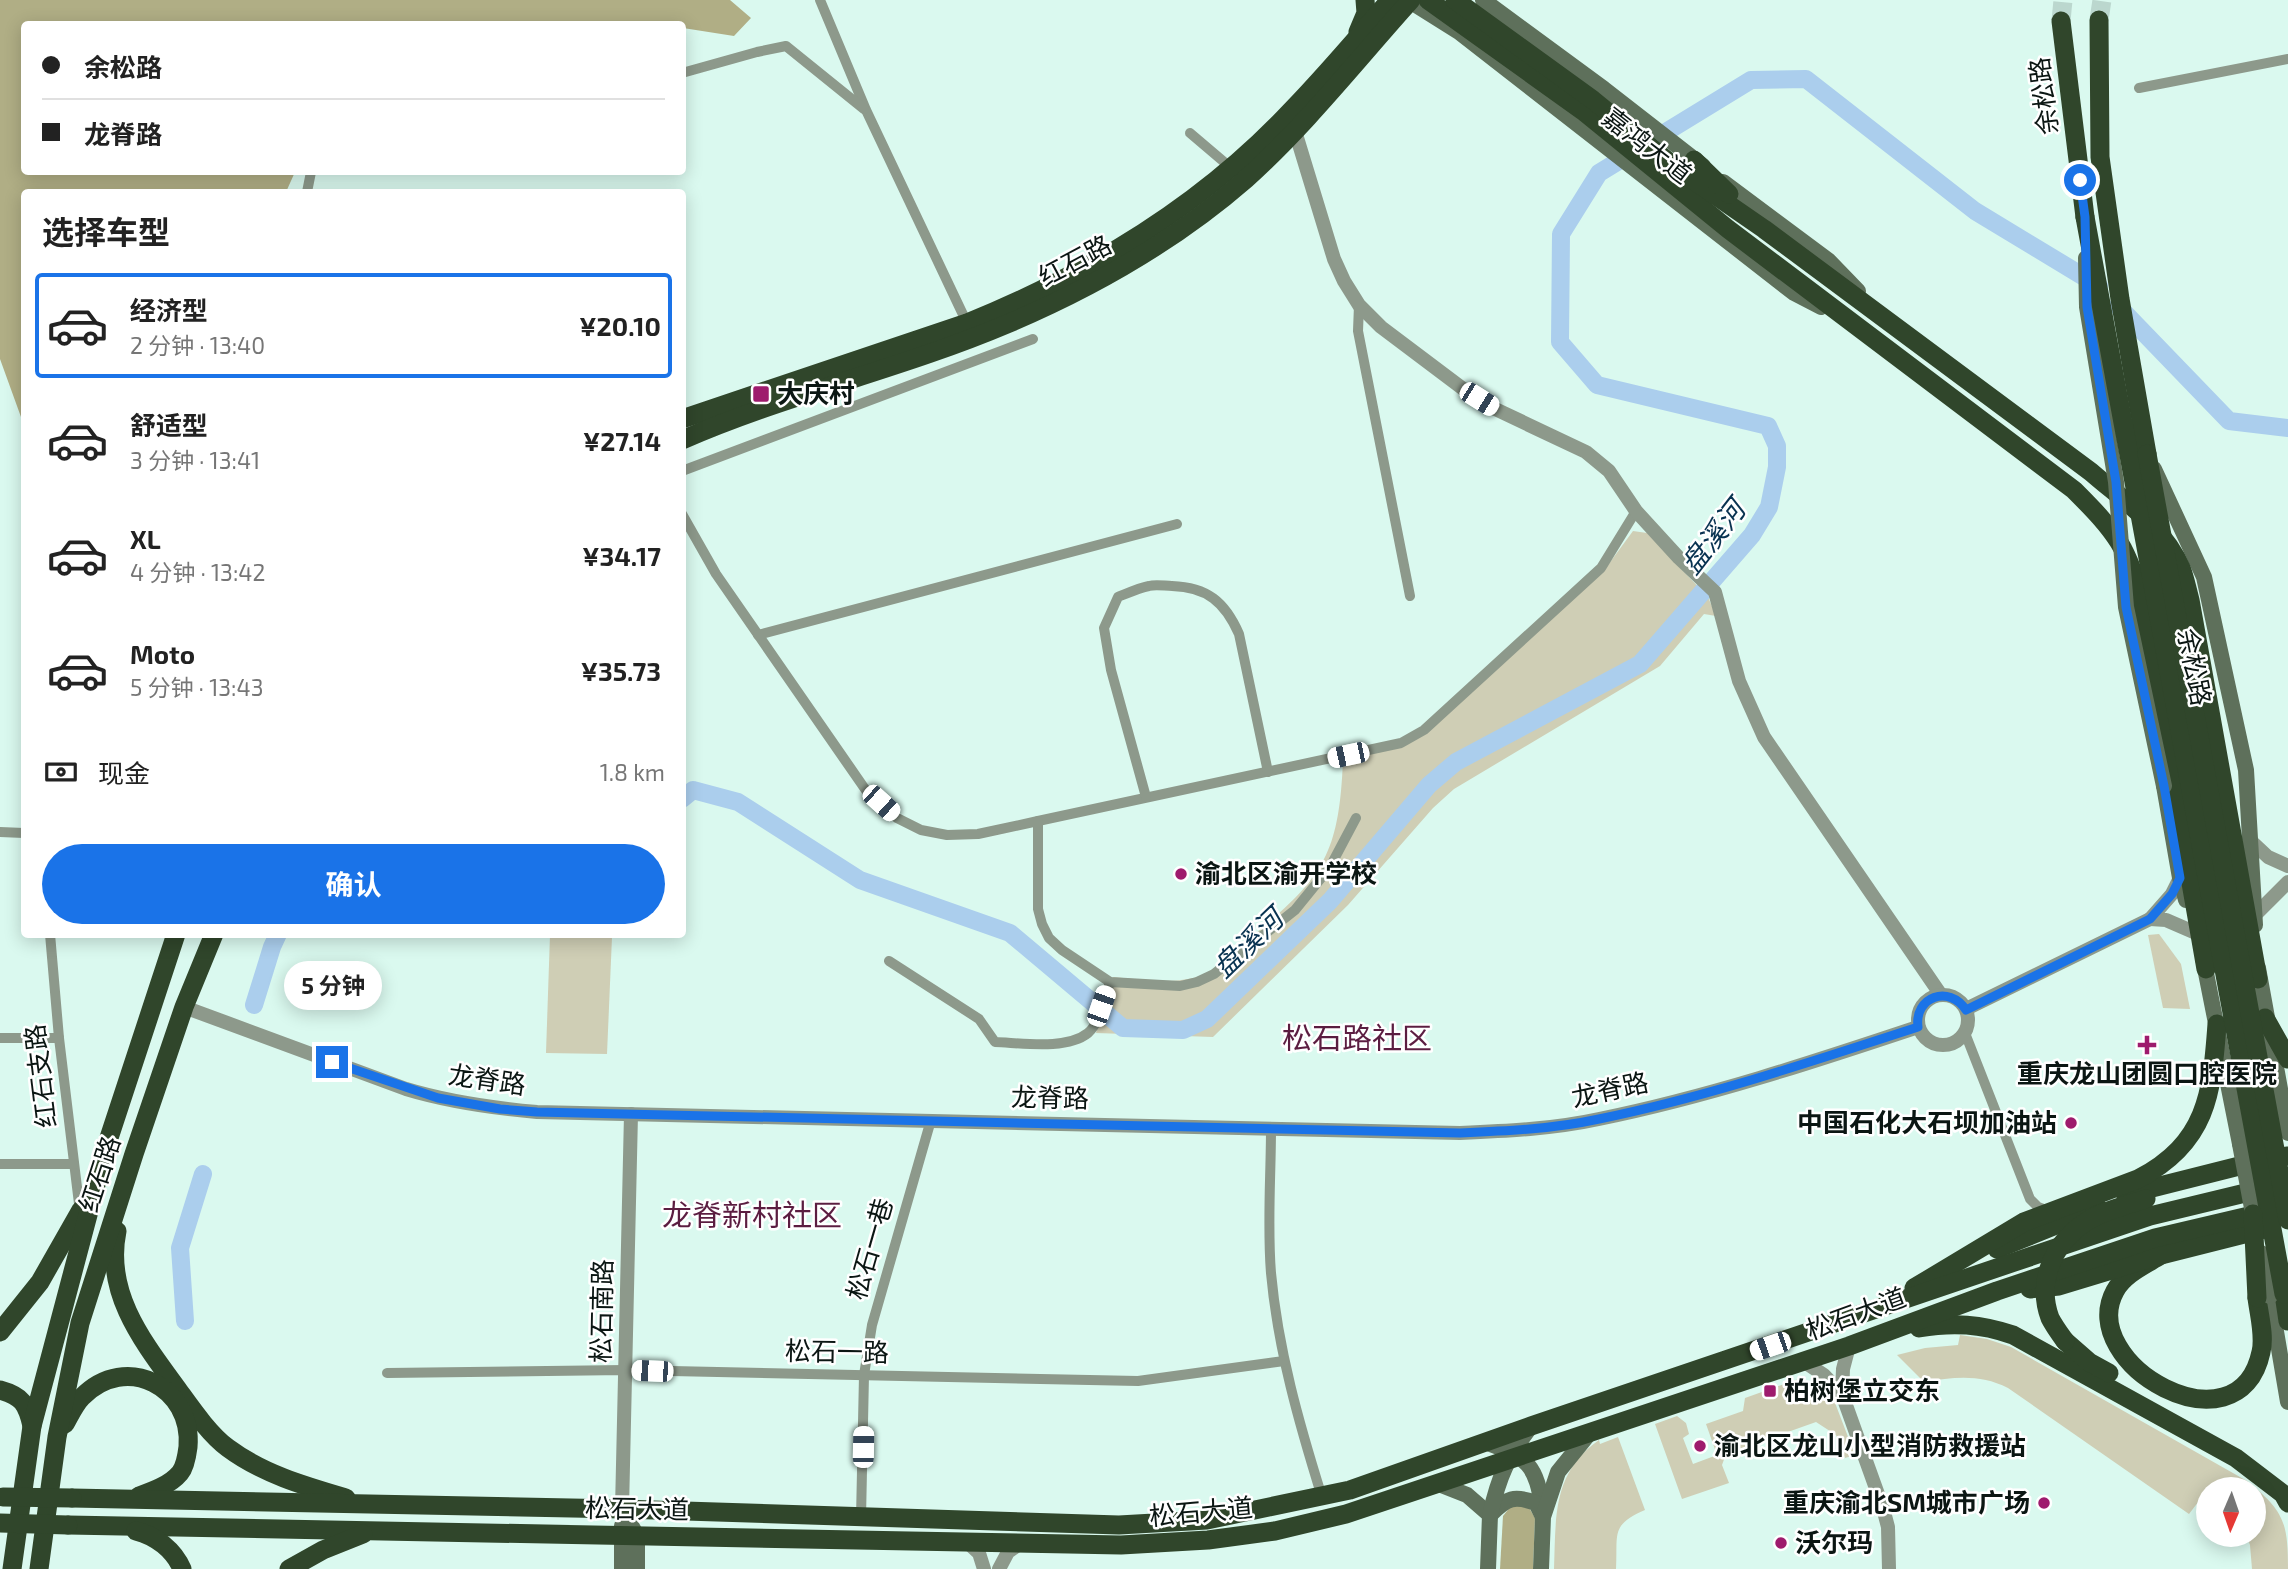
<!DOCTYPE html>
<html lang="zh">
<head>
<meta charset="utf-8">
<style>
	body { margin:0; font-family:"Exo 2","Noto Sans SC",sans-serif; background:#f2f2f2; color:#222; height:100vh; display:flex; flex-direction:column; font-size:26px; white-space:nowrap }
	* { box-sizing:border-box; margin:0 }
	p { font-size:23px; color:#767676 }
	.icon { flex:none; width:38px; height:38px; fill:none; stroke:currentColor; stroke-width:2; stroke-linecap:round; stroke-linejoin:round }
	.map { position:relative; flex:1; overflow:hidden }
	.sheet { position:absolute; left:21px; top:189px; width:665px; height:749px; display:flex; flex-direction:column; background:#fff; border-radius:7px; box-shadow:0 4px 18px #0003 }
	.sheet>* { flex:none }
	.hud { position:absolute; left:21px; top:21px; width:665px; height:154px; border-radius:7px; box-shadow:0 4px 18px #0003; display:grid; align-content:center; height:154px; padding:0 21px; background:#fff }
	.needle { width:46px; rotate:182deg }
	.tools { position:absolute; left:2196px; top:1477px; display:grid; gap:14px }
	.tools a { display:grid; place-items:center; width:70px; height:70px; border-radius:50%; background:#fff; box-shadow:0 4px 18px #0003; font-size:35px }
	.end { position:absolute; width:32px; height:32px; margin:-16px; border:9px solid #1a73e8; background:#fff; box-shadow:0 0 0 4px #fff }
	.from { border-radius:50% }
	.bubble { position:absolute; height:49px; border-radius:24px; background:#fff; box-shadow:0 4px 18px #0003; font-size:23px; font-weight:700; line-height:49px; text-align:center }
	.car { position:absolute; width:21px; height:42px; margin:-21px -10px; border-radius:9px; box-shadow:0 0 5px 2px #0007; background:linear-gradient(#fff 24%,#345 0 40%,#fff 0 76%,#345 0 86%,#fff 0) }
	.hud b { display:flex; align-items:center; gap:24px; height:66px; font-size:26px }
	.hud b+b { border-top:2px solid #e0e0e0 }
	.hud i { width:18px; height:18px; background:#222 }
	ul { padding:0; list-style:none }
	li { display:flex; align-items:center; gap:21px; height:105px; margin:0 14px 10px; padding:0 7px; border:4px solid transparent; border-radius:7px }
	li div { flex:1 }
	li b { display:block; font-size:26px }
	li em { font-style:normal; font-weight:700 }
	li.on { border-color:#1a73e8 }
	li>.icon { width:63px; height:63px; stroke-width:1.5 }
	h2 { padding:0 21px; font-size:32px; line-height:84px }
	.pay { display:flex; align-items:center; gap:18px; height:77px; padding:0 21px; font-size:26px }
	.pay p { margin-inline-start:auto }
	.button { display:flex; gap:14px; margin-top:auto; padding:14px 21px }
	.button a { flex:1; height:80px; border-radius:42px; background:#1a73e8; color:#fff; font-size:28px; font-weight:700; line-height:80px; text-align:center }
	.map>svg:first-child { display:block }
	.green { fill:#cfceb5 }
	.forest { fill:#b0ae85 }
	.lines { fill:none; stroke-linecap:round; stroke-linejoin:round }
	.river { stroke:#abceed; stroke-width:18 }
	.trunk-tunnel { stroke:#bbd7ce; stroke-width:19; stroke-dasharray:19 10; stroke-linecap:butt }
	.minor { stroke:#8d998b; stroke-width:10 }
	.tertiary { stroke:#8d998b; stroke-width:14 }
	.secondary { stroke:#5e705b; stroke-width:16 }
	.trunk { stroke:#30462b; stroke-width:19 }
	.secondary-bridge { stroke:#5e705b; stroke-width:16 }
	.trunk-bridge { stroke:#30462b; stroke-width:19 }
	.route { stroke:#1a73e8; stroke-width:9 }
	.poi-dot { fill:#9e1b6d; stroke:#fff; stroke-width:2.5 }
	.labels { text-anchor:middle; stroke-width:5; stroke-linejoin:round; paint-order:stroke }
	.street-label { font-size:26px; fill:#0b1613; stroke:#fff }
	.poi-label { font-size:26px; font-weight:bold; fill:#0b1613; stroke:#fff; text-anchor:start }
	.water-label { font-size:28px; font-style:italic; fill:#093351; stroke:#fff }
	.quarter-label { font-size:30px; fill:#5b1d41; stroke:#fff }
</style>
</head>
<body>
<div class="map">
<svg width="2288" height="1569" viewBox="0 0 2288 1569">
	<rect width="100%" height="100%" fill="#daf9ef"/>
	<g class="green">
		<path d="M1633,531L1647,533L1708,597L1716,616L1704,614L1660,666L1454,789L1433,808L1348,905L1213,1037L1096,1033L1113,977C1139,979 1168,984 1193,978C1215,973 1233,953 1249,939C1323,878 1339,856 1343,760L1401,747L1605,569Z"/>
		<polygon points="2159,934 2181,964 2190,1009 2163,1008 2148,935"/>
		<polygon points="550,935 610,934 612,937 607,1054 546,1053"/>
		<path d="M1960,1335L1987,1339L2011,1347L2247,1481C2284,1511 2288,1522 2288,1569H2252L2250,1545L2246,1535H2254V1489H2208V1500L2202,1497L2189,1514L2008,1388C1980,1374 1955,1377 1924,1382L1897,1355L1925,1348L1958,1345Z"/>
		<polygon points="1801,1378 1832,1395 1855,1455 1845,1458 1836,1435 1816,1422 1726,1454 1722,1465 1729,1483 1682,1499 1655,1424 1677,1416 1686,1423 1689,1434 1683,1438 1693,1464 1717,1455 1706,1424 1743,1411 1745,1398"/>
		<path d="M1618,1437L1645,1510C1610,1525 1618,1534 1616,1569H1554C1556,1517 1552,1473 1599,1440L1600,1444Z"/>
	</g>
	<g class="forest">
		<polygon points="0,0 730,0 751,18 734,36 683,28 682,24 24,24 24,172 295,172 286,192 24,192 24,416 21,417 0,359"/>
		<polygon points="1511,1506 1528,1506 1535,1518 1533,1569 1500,1569 1503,1516"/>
	</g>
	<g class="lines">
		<g class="river">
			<polyline points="2118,306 2229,421 2288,428"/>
			<polyline points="682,799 693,790 738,802 860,880 1010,933 1123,1028 1183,1030 1207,1019 1330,901 1429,785 1456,762 1640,664 1752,535 1769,507 1777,467 1777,446 1768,426 1597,385 1560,342 1561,234 1599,173 1751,80 1806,79 1975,211 2099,286"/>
			<polyline points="254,1005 272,947 278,934"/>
			<polyline points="185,1321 180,1248 203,1174"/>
		</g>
		<g class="trunk-tunnel">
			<polyline points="2099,20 2102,0"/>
			<polyline points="2061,21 2063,0"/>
		</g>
		<g class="minor">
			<polyline points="820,0 866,110 967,323"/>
			<polyline points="682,73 757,52 786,46 864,109"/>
			<polyline points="2139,88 2288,59"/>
			<polyline points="1190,133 1230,167"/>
			<polyline points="307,192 311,172"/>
			<polyline points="1359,305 1358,331 1410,596"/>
			<polyline points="682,471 1033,339"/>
			<polyline points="682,514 716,574 865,789 897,818 921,830 947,835 978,834 1038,821 1401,743 1424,730 1601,568 1636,511"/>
			<polyline points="758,635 1177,524"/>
			<path d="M1146,797L1111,670L1104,628L1118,597C1128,593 1139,588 1149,586C1156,584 1165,586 1172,586C1207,587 1225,602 1239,634L1268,772"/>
			<polyline points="1038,821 1038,909 1042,924 1049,938 1062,950 1110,982 1180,986 1197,982 1214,974 1295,910 1330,867 1356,818"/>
			<polyline points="0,832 24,833"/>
			<polyline points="50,934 59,1038 80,1212"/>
			<path d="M889,961L979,1019L995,1042C1022,1043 1067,1050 1088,1033C1100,1023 1105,997 1110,982"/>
			<polyline points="1965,1033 2030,1199 2038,1207 2051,1212"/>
			<polyline points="0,1038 59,1038"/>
			<path d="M1271,1128C1271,1176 1267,1225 1271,1273C1278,1350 1299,1423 1322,1497"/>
			<polyline points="0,1164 74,1164"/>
			<polyline points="387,1373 625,1370 1138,1381 1284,1361"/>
			<polyline points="861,1518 864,1375 872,1325 931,1120"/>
		</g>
		<g class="tertiary">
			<polyline points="1295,131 1334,259 1344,281 1359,305 1381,327 1466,391 1491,407 1586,452 1609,471 1636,511 1679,558 1715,592 1739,681 1764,737 1941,995"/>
			<polyline points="2252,842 2268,857 2288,866"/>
			<polyline points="2180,878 2172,894 2150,919 2166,920 2196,933"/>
			<polyline points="2255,915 2288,882"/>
			<circle cx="1943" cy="1020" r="25"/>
			<path d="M184,1007L406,1089C449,1102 492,1108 537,1112L1460,1133C1507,1131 1553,1129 1599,1119C1707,1097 1813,1062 1918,1027"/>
			<polyline points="1966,1009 2150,919"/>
			<polyline points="1849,1346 1843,1369 1842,1394 1883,1508 1888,1527 1889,1569"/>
			<polyline points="1803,1361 1824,1375 1842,1394"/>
			<polyline points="622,1509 631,1114"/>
			<polyline points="965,1540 979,1553 984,1569"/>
			<polyline points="999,1569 1008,1552 1022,1542"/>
		</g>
		<g class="secondary">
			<polyline points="1408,0 1459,32 1794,293 1821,307"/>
			<polyline points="1483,0 1604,89 1703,166"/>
			<polyline points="1723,182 1829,261 1858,291"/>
			<polyline points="2154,469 2204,577 2246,770 2255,925"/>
			<polyline points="2164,786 2180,878 2186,900"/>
			<polyline points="2203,958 2240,1144"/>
			<polyline points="2258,968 2288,1133"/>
			<polyline points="2270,1296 2288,1402"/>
			<path d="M1485,1442C1529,1458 1536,1464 1543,1511"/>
			<polyline points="1439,1484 1467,1495 1490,1515 1488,1569"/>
			<polyline points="622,1509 637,1536 637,1569"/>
			<path d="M1491,1514C1507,1498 1514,1495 1536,1503L1542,1515"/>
			<path d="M1490,1515C1499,1476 1507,1458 1531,1426"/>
			<polyline points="622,1569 622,1526"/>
			<polyline points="1541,1569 1543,1517 1558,1472 1588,1435"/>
		</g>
		<g class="trunk">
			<path d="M1428,0L1583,111L1728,229L2074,490C2116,532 2129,548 2143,607L2206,969"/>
			<path d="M1455,0L1593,100L1680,171L1764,229L2091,472C2123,500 2164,527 2181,568C2185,578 2187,589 2190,600L2258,979"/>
			<polyline points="2099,20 2100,157 2120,299 2147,454"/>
			<polyline points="2061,21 2085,217"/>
			<polyline points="1358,32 1366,13 1365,0"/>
			<polyline points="1694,160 1729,194"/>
			<path d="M682,419L967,323C1083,276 1195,210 1283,119C1321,81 1355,40 1390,0"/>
			<path d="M682,440C787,394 901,369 1007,324C1092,288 1176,240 1246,179C1306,125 1357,60 1411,0"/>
			<polyline points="2265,1018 2288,1059"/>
			<polyline points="2126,1197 2144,1190 2267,1159 2288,1156"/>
			<path d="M117,1231C104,1294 144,1343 179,1391C192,1409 210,1435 228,1448C263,1474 305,1486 346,1498"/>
			<polyline points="1997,1249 2098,1208"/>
			<path d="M2161,1255C2145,1265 2124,1274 2115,1291C2075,1364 2239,1457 2261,1352C2265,1336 2259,1315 2257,1298"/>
			<path d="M1914,1288L2024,1222L2138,1179C2207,1143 2212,1094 2217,1024"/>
			<polyline points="2030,1289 2059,1286 2161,1255 2268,1228"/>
			<polyline points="2284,1294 2288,1321"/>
			<path d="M1919,1328C1953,1322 1981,1324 2013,1335L2236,1458L2283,1494L2288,1503"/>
			<polyline points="0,1332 40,1282 81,1210"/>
			<polyline points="2065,1341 2089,1362 2109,1373"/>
			<path d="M0,1390C22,1396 27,1404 32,1426"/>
			<path d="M65,1424C70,1415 75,1404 82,1397C126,1352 193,1387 188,1447C187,1455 185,1467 180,1473C170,1485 153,1491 139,1496"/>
			<polyline points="72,1498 622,1509 1119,1525 1207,1520 1350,1490 1531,1426 2150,1216 2266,1188"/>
			<polyline points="68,1525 1121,1545 1208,1540 1275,1531 1346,1514 1849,1346 1997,1291 2155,1238 2270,1211"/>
			<path d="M136,1531C156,1536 174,1550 182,1569"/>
			<polyline points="12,1569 32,1426 106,1147 176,934"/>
			<polyline points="39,1569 57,1437 80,1323 134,1154 184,1007 214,934"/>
			<polyline points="289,1569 323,1550 363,1534"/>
		</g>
		<g class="secondary-bridge">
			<polyline points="2086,258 2087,307 2116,482 2126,607 2164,786"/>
			<polyline points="2240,1144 2255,1224"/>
			<polyline points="2261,1253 2270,1296"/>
		</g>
		<g class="trunk-bridge">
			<polyline points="2085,217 2284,1294"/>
			<polyline points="2147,454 2288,1220"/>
			<polyline points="2253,1214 2257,1298"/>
			<path d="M2065,1341C2060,1334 2054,1326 2050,1318C2037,1283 2052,1247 2080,1226C2098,1212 2124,1206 2146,1199"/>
			<polyline points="3,1497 72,1498"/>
			<polyline points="0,1523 68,1525"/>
		</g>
	</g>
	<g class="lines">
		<path class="route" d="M332,1062L438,1098L500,1109L537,1112L1460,1133C1507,1131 1553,1129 1599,1119C1707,1097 1813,1061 1918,1027C1914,997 1949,984 1966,1010L2150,919L2172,894L2180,878L2164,786L2126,607L2116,482L2087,307L2085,217L2080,180"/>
	</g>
	<g class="poi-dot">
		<rect x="752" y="385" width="18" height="18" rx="3.5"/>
		<circle cx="1181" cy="874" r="7"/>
		<path d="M2143.5 1034.5h7v7h7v7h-7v7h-7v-7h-7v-7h7z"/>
		<circle cx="2071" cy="1123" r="7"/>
		<rect x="1763" y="1384" width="14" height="14" rx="3.5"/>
		<circle cx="1700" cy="1446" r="7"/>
		<circle cx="2044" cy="1503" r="7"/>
		<circle cx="1781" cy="1543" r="7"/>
	</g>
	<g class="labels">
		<g class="street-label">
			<text transform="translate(2044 96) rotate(-97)" y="9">余松路</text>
			<text transform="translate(1647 146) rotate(38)" y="9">嘉鸿大道</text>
			<text transform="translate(1075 261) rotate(-28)" y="9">红石路</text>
			<text transform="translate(2194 667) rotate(79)" y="9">余松路</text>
			<text transform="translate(41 1076) rotate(-97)" y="9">红石支路</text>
			<text transform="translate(487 1080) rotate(8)" y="9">龙脊路</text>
			<text transform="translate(1610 1090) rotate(-12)" y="9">龙脊路</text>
			<text transform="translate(1050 1098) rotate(1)" y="9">龙脊路</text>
			<text transform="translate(100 1174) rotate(-72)" y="9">红石路</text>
			<text transform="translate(870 1249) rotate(-74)" y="9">松石一巷</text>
			<text transform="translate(602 1311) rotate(-89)" y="9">松石南路</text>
			<text transform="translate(1856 1314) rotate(-20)" y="9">松石大道</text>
			<text transform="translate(837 1352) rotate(1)" y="9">松石一路</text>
			<text transform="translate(637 1509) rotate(1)" y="9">松石大道</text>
			<text transform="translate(1201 1512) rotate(-5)" y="9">松石大道</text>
		</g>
		<g class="poi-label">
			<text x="777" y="403">大庆村</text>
			<text x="1195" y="883">渝北区渝开学校</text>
			<text x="2147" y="1083" text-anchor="middle">重庆龙山团圆口腔医院</text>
			<text x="2057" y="1132" text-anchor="end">中国石化大石坝加油站</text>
			<text x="1784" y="1400">柏树堡立交东</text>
			<text x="1714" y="1455">渝北区龙山小型消防救援站</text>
			<text x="2030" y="1512" text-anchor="end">重庆渝北SM城市广场</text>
			<text x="1795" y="1552">沃尔玛</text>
		</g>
		<g class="water-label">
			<text transform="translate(1713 537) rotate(-52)" y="10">盘溪河</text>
			<text transform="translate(1248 943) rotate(-44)" y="10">盘溪河</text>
		</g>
		<g class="quarter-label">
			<text x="1357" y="1049">松石路社区</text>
			<text x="752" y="1226">龙脊新村社区</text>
		</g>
	</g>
</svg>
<div class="tools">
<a><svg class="needle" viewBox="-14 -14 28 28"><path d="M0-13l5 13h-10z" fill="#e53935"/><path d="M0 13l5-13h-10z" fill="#767676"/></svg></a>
</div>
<i class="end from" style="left:2080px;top:180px"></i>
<i class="end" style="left:332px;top:1062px"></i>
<div class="bubble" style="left:284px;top:961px;width:98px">5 分钟</div>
<i class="car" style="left:1479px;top:399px;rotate:122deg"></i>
<i class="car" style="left:1348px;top:755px;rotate:258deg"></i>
<i class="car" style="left:881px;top:803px;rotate:132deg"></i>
<i class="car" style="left:1101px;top:1006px;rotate:19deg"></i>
<i class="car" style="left:1770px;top:1346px;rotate:251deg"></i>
<i class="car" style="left:652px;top:1371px;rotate:272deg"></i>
<i class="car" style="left:863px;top:1447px;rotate:1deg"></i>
<div class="hud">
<b><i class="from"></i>余松路</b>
<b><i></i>龙脊路</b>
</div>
<section class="sheet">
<h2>选择车型</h2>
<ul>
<li class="on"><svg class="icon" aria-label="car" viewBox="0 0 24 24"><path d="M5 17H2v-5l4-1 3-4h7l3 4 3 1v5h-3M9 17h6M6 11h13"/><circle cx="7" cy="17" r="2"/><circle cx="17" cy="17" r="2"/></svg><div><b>经济型</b><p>2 分钟 · 13:40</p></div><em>¥20.10</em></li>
<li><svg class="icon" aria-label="car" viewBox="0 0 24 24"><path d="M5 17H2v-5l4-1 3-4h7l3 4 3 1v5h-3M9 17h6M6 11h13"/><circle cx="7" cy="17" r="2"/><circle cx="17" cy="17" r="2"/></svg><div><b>舒适型</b><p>3 分钟 · 13:41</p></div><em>¥27.14</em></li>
<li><svg class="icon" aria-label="car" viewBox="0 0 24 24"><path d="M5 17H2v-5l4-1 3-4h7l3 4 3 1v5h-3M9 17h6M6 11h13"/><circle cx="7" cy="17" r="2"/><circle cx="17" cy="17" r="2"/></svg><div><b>XL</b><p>4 分钟 · 13:42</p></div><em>¥34.17</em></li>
<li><svg class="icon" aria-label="car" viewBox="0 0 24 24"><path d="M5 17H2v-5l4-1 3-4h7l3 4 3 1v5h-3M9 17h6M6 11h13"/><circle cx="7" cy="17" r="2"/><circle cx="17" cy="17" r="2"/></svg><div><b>Moto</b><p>5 分钟 · 13:43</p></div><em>¥35.73</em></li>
</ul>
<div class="pay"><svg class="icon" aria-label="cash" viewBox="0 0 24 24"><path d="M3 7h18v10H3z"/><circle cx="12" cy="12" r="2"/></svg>现金<p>1.8 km</p></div>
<div class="button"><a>确认</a></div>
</section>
</div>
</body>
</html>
